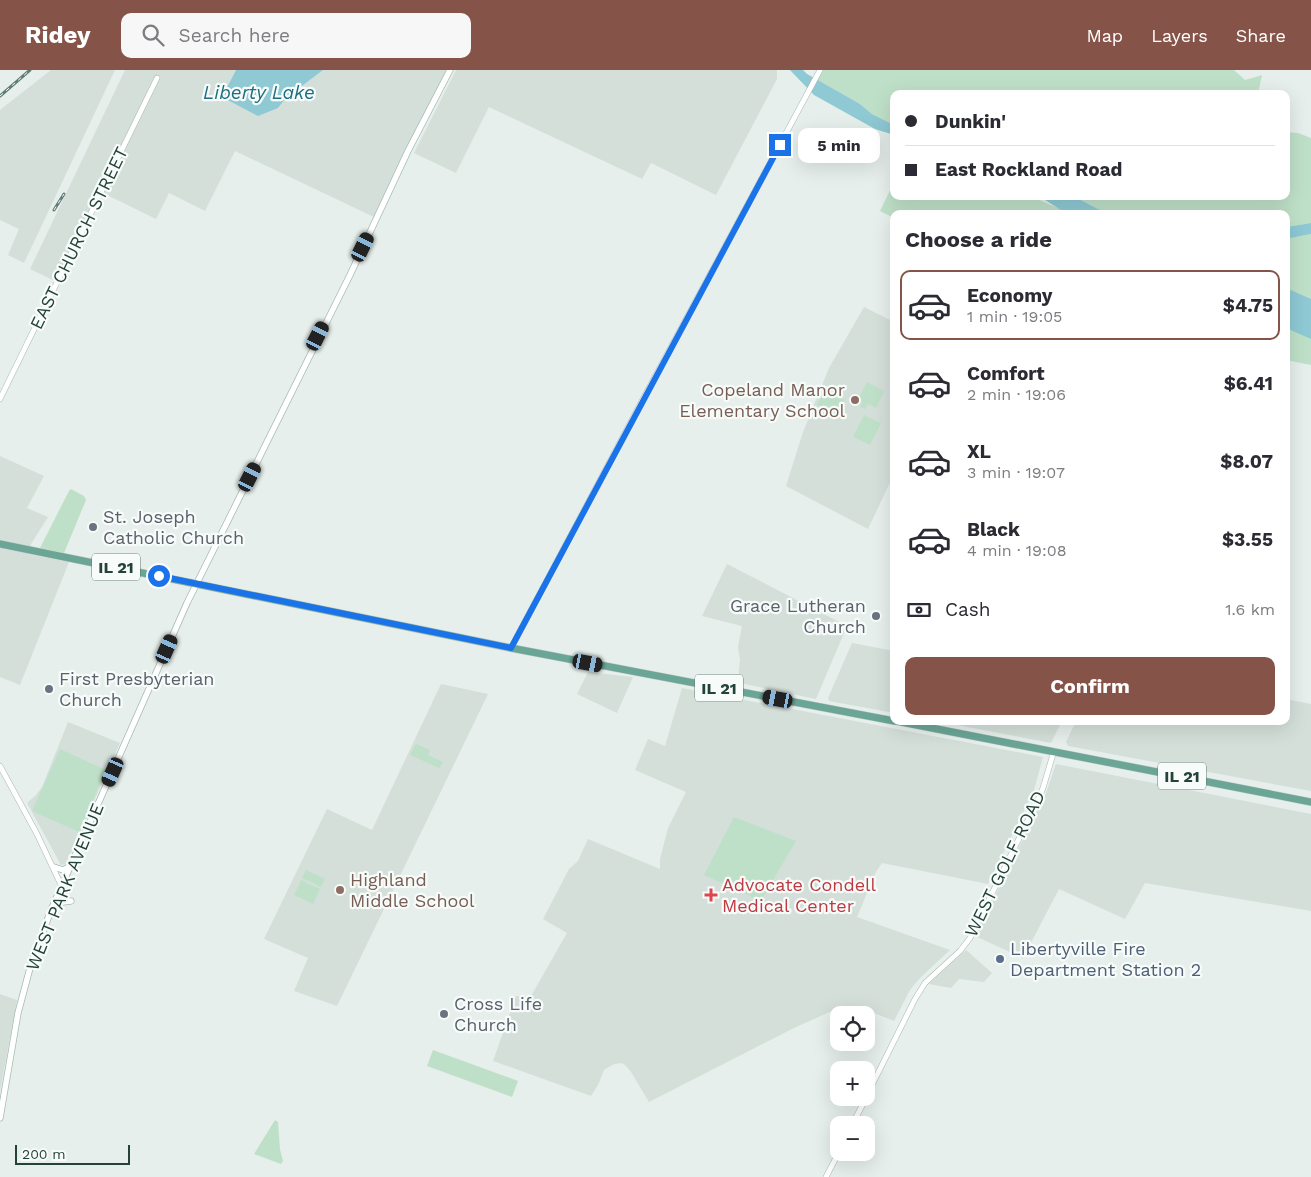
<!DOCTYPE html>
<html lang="en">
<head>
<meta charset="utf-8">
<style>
	body { margin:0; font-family:"Work Sans",sans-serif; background:#f7f7f7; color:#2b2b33; height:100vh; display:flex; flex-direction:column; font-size:19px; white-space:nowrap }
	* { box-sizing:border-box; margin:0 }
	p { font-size:16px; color:#7c7c81 }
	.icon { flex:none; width:28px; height:28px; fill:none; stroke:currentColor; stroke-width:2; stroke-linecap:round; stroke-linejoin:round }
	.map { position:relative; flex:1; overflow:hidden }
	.sheet { position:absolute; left:890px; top:140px; width:400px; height:515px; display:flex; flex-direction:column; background:#fff; border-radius:10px; box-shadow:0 5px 20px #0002 }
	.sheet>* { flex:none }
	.guide { position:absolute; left:890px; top:20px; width:400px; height:110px; border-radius:10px; box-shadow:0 5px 20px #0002; display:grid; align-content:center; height:110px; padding:0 15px; background:#fff }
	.buttons { position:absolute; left:830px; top:936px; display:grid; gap:10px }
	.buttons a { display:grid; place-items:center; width:45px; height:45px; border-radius:10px; background:#fff; box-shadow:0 5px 20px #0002; font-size:25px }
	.scale { position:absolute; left:15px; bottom:12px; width:115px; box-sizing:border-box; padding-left:5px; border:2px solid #24423a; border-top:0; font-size:14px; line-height:18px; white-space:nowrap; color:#24423a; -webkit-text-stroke:4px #f7fbf9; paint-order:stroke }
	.end { position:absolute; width:22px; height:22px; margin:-11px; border:6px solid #1a73e8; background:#fff; box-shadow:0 0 0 2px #fff }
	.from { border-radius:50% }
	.bubble { position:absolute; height:35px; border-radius:10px; background:#fff; box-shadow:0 5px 20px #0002; font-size:16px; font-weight:700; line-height:35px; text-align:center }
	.car { position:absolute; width:15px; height:30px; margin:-15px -8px; border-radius:6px; box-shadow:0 0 4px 1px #0007; background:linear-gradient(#222 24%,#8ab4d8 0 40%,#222 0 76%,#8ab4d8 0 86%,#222 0) }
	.guide b { display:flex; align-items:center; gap:18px; height:48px; font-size:19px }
	.guide b+b { border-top:1px solid #e1e1e2 }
	.guide i { width:12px; height:12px; background:#2b2b33 }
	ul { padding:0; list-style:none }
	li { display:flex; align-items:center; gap:15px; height:70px; margin:0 10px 8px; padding:0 5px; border:2px solid transparent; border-radius:10px }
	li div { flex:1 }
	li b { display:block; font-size:19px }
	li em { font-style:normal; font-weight:700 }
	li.active { border-color:#855347 }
	li>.icon { width:45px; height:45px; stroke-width:1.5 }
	h2 { padding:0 15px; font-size:22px; line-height:60px }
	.pay { display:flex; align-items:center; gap:12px; height:55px; padding:0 15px; font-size:19px }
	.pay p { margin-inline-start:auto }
	.primary-button { display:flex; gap:10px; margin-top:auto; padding:10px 15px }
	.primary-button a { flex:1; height:58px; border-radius:10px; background:#855347; color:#fff; font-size:20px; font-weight:700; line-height:58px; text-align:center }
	header { display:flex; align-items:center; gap:30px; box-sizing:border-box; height:70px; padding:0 25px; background:#855347; color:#fff }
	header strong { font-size:24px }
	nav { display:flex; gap:28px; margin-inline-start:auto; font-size:18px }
	.search { width:350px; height:45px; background:#f7f7f7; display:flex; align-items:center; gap:12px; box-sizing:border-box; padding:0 18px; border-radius:10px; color:#7c7c81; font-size:19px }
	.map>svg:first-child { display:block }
	.built { fill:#d4dfda }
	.green { fill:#bfe0c8 }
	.water { fill:#8ec9d4 }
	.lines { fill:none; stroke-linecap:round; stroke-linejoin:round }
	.tertiary-casing { stroke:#a8b8b2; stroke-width:6 }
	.secondary-casing { stroke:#a4bbb3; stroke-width:7 }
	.primary-casing { stroke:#c2cac8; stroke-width:8 }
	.tertiary { stroke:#fff; stroke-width:5 }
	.secondary { stroke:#fff; stroke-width:5.5 }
	.primary { stroke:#6aa596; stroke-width:7 }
	.rail-casing { stroke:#5f7d75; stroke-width:3 }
	.rail { stroke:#f7fbf9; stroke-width:1; stroke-dasharray:4; stroke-linecap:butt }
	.route { stroke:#1a73e8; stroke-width:6 }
	.education-dot { fill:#8d6e63; stroke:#f7fbf9; stroke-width:2 }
	.worship-dot { fill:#6b7280; stroke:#f7fbf9; stroke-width:2 }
	.health-dot { fill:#e0444e; stroke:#f7fbf9; stroke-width:2 }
	.service-dot { fill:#5c6f8a; stroke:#f7fbf9; stroke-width:2 }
	.labels { text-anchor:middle; stroke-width:4.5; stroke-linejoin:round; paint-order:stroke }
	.shield { fill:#f7fbf9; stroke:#637a73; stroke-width:1 }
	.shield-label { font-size:16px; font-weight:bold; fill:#24423a }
	.street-label { font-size:18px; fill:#24423a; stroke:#f7fbf9 }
	.education-label { font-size:18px; fill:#785e54; stroke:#f7fbf9; text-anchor:end }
	.worship-label { font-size:18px; fill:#5b616d; stroke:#f7fbf9; text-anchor:start }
	.health-label { font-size:18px; fill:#be3a42; stroke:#f7fbf9; text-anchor:start }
	.service-label { font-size:18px; fill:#4e5e75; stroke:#f7fbf9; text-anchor:start }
	.water-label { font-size:19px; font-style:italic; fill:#1c6f80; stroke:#f7fbf9 }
</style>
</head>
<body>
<header>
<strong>Ridey</strong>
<div class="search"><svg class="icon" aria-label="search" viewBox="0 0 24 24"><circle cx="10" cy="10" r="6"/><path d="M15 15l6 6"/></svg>Search here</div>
<nav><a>Map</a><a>Layers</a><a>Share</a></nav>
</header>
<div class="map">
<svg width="1311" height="1107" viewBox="0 0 1311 1107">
	<rect width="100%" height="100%" fill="#e6efeb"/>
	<g class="built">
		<polygon points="51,0 115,0 24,193 8,185 19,159 0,150 0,40"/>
		<polygon points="125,0 236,0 222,27 278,38 285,29 323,0 446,0 374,147 235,81 205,141 169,123 156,149 103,123 59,213 30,199"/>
		<polygon points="456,0 777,0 777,9 716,125 651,93 642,109 489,37 456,103 414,83"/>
		<polygon points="864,237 894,252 894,404 868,459 786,416 803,362 829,298"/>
		<polygon points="0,386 44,406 27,438 48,447 31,474 28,484 69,492 20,615 0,607"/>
		<polygon points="727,494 847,556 816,629 740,613 738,609 740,590 738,577 742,556 702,546"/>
		<polygon points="852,573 894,581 894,643 829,631 828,628"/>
		<polygon points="588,602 633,607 617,643 577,624"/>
		<polygon points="441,614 488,624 337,936 294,921 308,888 264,869 327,739 372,760"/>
		<polygon points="682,618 1043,687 1034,720 988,814 882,793 876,802 857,847 950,880 919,909 910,920 894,951 874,943 834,940 796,957 649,1032 631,1002 626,996 622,993 614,994 604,1000 598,1015 591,1026 493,991 516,926 531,926 567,863 543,849 569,799 578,791 588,769 660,799 660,789 668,758 686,722 635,700 648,669 665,676"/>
		<polygon points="1286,629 1311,634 1311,721 1068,676 1066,672 1076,651 1286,651"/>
		<polygon points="936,651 1062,651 1051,673"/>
		<polygon points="68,652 120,673 66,794 61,795 27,733 36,725 42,717"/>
		<polygon points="1056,694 1311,744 1311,841 1145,813 1125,849 1059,819 1023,888 975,866 1046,723"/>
		<polygon points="966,880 992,903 984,912 959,909 951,918 929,914"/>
		<polygon points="0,924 17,930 0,1021"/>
	</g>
	<g class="green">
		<polygon points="821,0 1234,0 1245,10 1262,5 1258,24 894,24 894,55 872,44 860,34 815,9"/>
		<polygon points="1286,62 1298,63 1311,68 1311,153 1286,157 1286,144 1118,144 1098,139 1073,126 1286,126"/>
		<polygon points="894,112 894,126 1030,126 1060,139 1067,144 894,144 894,148 880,141"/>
		<polygon points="1311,164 1311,295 1286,290 1286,169"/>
		<polygon points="867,312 884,321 876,338 868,334 865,339 860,337 862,331 858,329"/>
		<polygon points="824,320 845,330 837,345 817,335"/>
		<polygon points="864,345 881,353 870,375 853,367"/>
		<polygon points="71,419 84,426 86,430 64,483 40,478 69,421"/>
		<polygon points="416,674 430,680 428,685 443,692 439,698 410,685"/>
		<polygon points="60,679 106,700 79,762 32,741"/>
		<polygon points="734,747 796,771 761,831 704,805"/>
		<polygon points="306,800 325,809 321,817 302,808"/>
		<polygon points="301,810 320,819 313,834 294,825"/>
		<polygon points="433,980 518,1011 512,1027 427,996"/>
		<polygon points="275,1050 278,1052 280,1079 283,1091 281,1094 254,1084"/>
	</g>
	<g class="water">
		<polygon points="236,0 323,0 285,29 278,38 258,46 222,27"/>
		<polygon points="790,0 803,0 807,4 860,34 872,44 894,55 894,65 875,59 814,25"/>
		<polygon points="1039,126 1073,126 1098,139 1118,144 1067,144"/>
		<polygon points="1311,153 1311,164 1286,169 1286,157"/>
		<polygon points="1286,218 1311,229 1311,269 1286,258"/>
	</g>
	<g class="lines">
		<g class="tertiary-casing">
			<g id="tertiary">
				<polyline points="0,329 157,8"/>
				<polyline points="511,578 642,331 820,0"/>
				<polyline points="0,696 37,764 62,817"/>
				<polyline points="866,1027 915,929 925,913 960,881 970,868 1037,732 1043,718 1054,681"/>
				<polyline points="852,1055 866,1028"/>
				<polyline points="826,1107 839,1082"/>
			</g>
		</g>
		<g class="secondary-casing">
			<g id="secondary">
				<polyline points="54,797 63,800 71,796"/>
				<polyline points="55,833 71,831"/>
				<polyline points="0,1048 18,943 30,898 51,840 187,533 350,205 408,81 450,0"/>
			</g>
		</g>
		<g class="primary-casing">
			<g id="primary">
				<polyline points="0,474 511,578 894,651"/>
				<polyline points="896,651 1311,732"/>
			</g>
		</g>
		<use href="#tertiary" class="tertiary"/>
		<use href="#secondary" class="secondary"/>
		<use href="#primary" class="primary"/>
		<g class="rail-casing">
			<g id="rail">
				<polyline points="0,26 30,0"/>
				<polyline points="54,140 64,124"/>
			</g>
		</g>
		<use href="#rail" class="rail"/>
	</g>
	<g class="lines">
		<polyline class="route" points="159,506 511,578 780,75"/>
	</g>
	<g class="education-dot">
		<circle cx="855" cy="330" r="5"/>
		<circle cx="340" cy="820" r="5"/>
	</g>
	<g class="worship-dot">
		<circle cx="93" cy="457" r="5"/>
		<circle cx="876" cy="546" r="5"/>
		<circle cx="49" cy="619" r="5"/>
		<circle cx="444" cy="944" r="5"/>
	</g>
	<path class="health-dot" d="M708.5 817.5h5v5h5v5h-5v5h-5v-5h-5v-5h5z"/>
	<circle class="service-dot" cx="1000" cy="889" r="5"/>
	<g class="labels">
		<g class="shield">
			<rect x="92" y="483.5" width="48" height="27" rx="4"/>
			<rect x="695" y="604.5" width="48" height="27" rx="4"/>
			<rect x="1158" y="692.5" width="48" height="27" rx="4"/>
		</g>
		<g class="shield-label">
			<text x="116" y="503">IL 21</text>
			<text x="719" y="624">IL 21</text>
			<text x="1182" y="712">IL 21</text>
		</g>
		<g class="street-label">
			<text transform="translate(79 168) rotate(-64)" y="6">EAST CHURCH STREET</text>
			<text transform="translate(1005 794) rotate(-64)" y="6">WEST GOLF ROAD</text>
			<text transform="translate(65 817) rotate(-68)" y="6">WEST PARK AVENUE</text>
		</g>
		<g class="education-label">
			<text x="845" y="326">Copeland Manor<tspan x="845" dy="21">Elementary School</tspan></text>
			<text x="350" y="816" text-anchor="start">Highland<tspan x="350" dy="21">Middle School</tspan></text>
		</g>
		<g class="worship-label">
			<text x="103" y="453">St. Joseph<tspan x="103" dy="21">Catholic Church</tspan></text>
			<text x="866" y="542" text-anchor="end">Grace Lutheran<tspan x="866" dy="21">Church</tspan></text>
			<text x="59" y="615">First Presbyterian<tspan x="59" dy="21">Church</tspan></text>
			<text x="454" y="940">Cross Life<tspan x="454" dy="21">Church</tspan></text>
		</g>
		<g class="health-label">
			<text x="722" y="821">Advocate Condell<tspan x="722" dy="21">Medical Center</tspan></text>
		</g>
		<g class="service-label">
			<text x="1010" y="885">Libertyville Fire<tspan x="1010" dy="21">Department Station 2</tspan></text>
		</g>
		<g class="water-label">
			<text x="259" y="29">Liberty Lake</text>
		</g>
	</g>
</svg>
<div class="buttons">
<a><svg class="icon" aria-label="locate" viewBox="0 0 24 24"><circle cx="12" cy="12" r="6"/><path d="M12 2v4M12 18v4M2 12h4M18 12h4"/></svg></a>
<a>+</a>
<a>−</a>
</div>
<div class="scale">200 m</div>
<i class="end from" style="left:159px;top:506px"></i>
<i class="end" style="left:780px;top:75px"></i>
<div class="bubble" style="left:798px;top:58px;width:82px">5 min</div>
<i class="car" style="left:363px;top:177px;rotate:26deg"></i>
<i class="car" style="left:318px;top:266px;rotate:27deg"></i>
<i class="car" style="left:250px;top:407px;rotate:27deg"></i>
<i class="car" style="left:167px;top:579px;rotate:24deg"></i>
<i class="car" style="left:588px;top:593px;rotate:101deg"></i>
<i class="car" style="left:778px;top:629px;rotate:281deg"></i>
<i class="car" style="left:113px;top:702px;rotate:204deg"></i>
<div class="guide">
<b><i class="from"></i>Dunkin'</b>
<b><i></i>East Rockland Road</b>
</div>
<section class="sheet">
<h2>Choose a ride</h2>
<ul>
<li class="active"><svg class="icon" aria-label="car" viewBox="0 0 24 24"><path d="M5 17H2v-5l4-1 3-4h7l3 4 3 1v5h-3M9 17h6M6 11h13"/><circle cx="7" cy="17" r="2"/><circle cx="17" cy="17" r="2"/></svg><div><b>Economy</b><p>1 min · 19:05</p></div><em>$4.75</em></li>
<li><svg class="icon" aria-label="car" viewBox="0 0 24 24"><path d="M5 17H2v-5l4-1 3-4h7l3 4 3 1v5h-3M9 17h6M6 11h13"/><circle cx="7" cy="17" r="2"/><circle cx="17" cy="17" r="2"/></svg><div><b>Comfort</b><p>2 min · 19:06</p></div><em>$6.41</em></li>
<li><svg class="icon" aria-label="car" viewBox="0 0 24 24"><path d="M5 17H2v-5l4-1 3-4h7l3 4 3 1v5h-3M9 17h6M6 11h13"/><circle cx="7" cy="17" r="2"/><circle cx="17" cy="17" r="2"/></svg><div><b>XL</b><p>3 min · 19:07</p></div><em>$8.07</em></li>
<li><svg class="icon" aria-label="car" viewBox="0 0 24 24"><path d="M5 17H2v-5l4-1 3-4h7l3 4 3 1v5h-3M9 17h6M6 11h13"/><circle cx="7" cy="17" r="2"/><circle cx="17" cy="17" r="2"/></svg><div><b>Black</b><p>4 min · 19:08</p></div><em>$3.55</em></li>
</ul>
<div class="pay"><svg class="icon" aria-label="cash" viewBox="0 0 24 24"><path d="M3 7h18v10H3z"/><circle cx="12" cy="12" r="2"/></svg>Cash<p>1.6 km</p></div>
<div class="primary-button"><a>Confirm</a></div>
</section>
</div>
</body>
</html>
